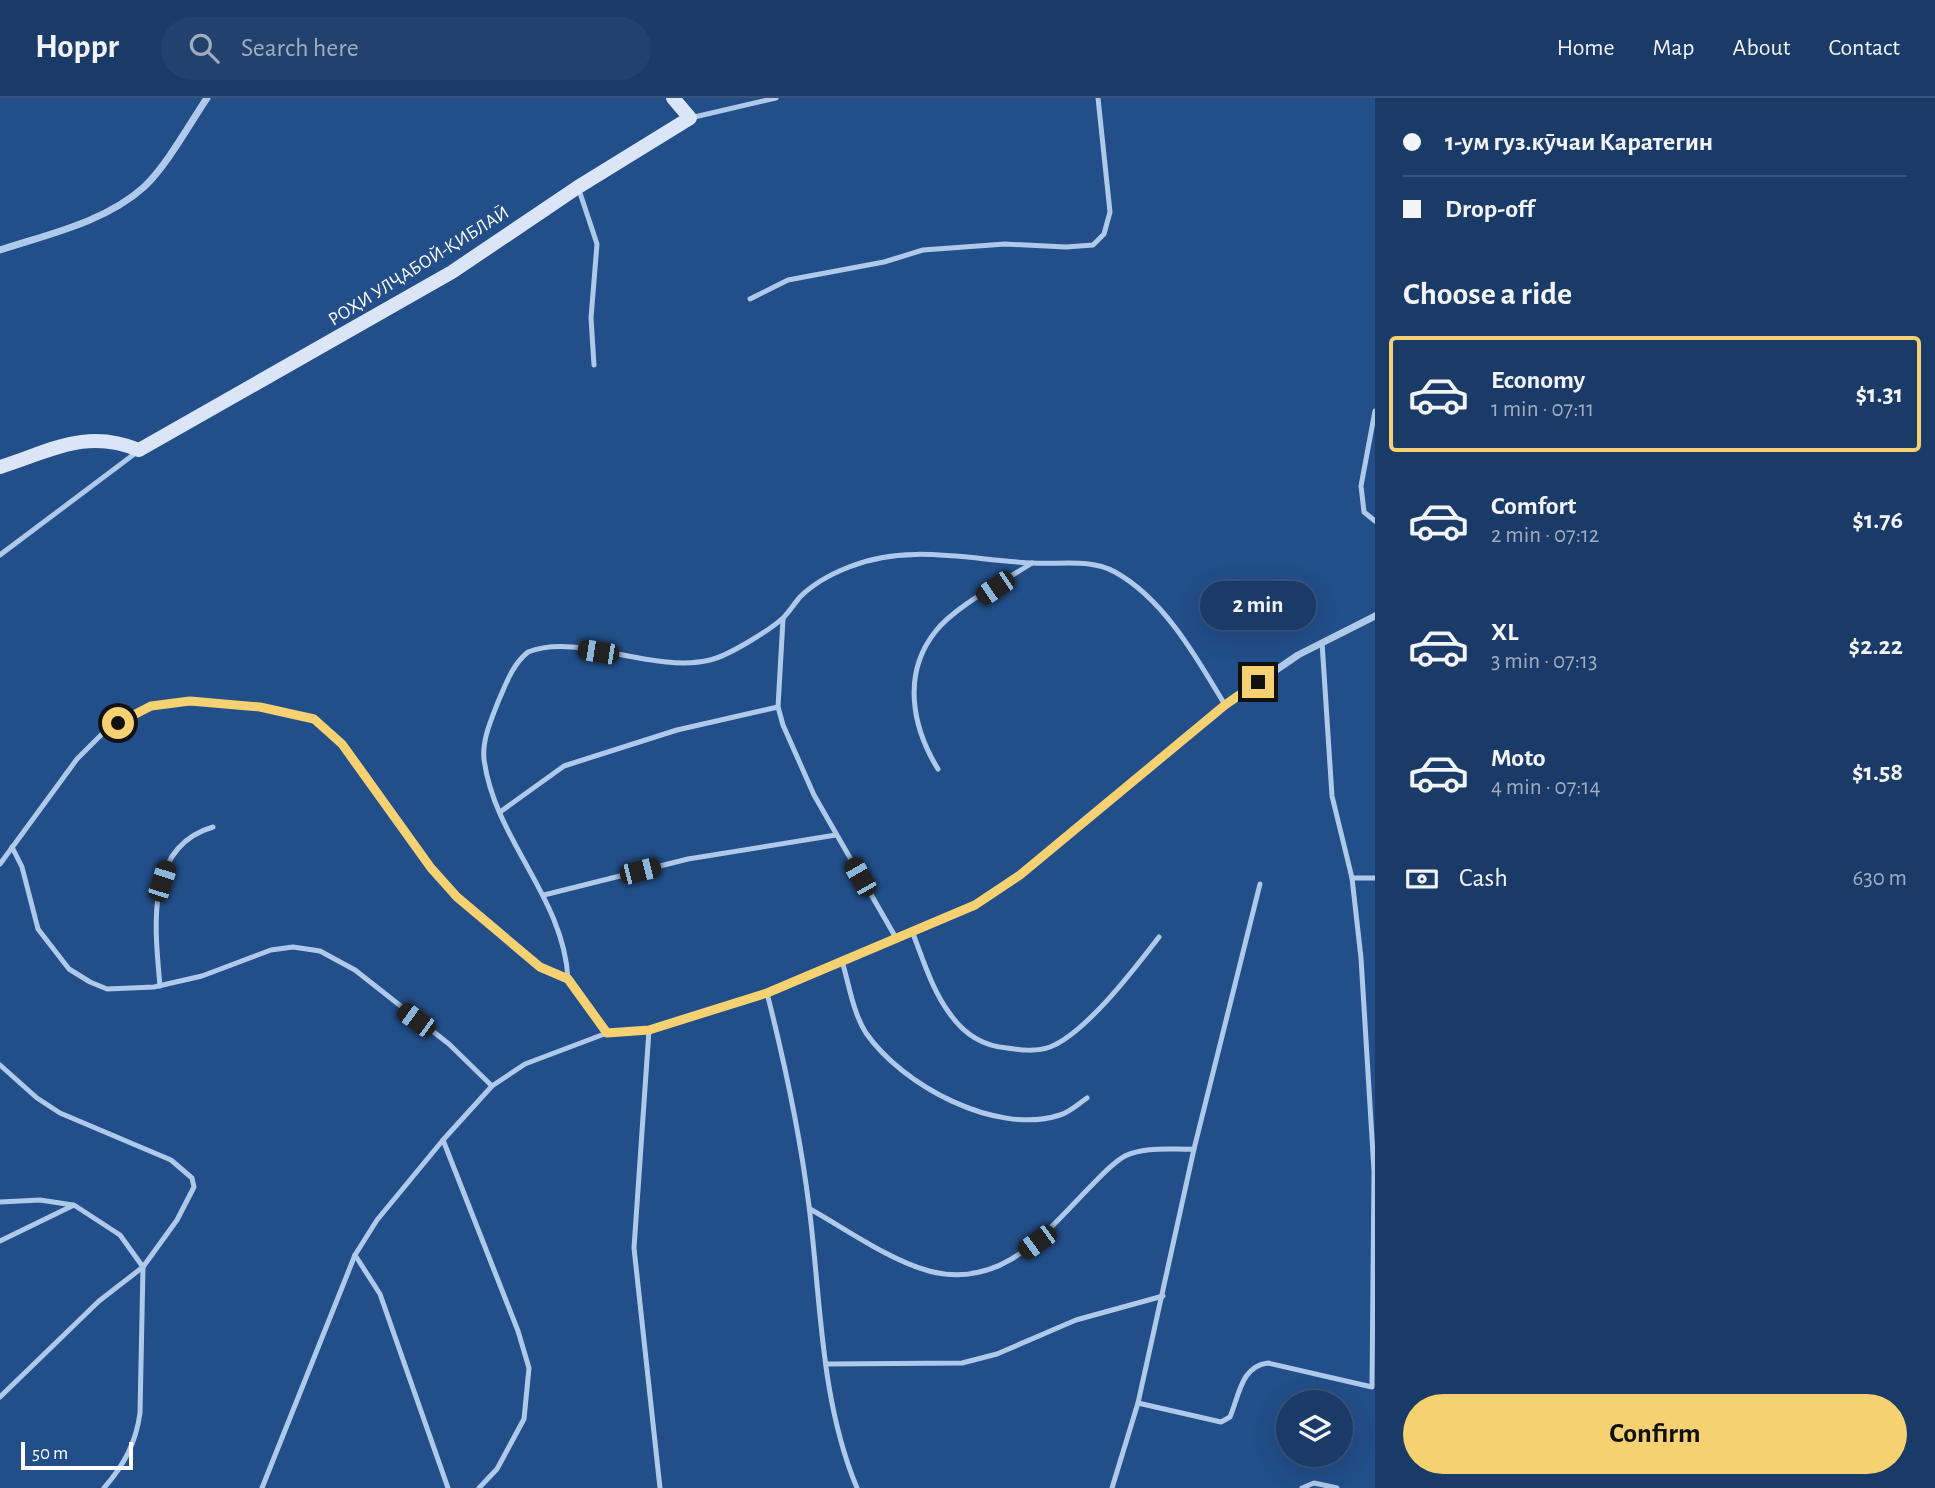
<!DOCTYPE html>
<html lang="en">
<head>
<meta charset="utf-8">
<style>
	body { margin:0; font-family:"Alegreya Sans",sans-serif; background:#23416d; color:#f1f3f6; height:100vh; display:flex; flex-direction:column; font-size:26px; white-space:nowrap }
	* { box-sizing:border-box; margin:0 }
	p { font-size:23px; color:#9fadc0 }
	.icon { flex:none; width:38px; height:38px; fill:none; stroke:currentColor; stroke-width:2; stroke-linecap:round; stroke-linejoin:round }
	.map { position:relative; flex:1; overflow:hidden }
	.drawer { display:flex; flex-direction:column; background:#1a3a67; width:560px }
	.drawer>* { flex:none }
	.hud { display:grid; align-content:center; height:154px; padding:0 28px; background:#1a3a67 }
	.tools { position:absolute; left:1276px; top:1292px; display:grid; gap:14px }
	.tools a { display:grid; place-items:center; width:77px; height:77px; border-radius:50%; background:#1a3a67; box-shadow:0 7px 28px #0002,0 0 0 2px #38547b; font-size:35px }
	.scale { position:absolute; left:21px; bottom:18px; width:112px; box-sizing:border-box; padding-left:7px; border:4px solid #fff; border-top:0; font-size:19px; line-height:24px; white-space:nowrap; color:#fff; -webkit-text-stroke:5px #224e89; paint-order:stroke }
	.end { position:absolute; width:32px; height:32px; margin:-16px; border:9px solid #f6d171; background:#111; box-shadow:0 0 0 4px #111 }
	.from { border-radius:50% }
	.bubble { position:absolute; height:49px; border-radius:24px; background:#1a3a67; box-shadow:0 7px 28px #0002,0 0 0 2px #38547b; font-size:23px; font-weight:700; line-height:49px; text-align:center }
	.car { position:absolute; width:21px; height:42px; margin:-21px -10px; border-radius:9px; box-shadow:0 0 5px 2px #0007; background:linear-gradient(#222 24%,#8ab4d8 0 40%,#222 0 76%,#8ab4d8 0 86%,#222 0) }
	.hud b { display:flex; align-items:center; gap:24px; height:66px; font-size:26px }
	.hud b+b { border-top:2px solid #38547b }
	.hud i { width:18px; height:18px; background:#f1f3f6 }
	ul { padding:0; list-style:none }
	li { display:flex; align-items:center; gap:21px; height:116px; margin:0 14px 10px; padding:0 14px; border:4px solid transparent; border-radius:7px }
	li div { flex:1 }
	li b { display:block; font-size:26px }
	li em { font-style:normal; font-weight:700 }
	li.on { border-color:#f6d171 }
	li>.icon { width:63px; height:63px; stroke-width:1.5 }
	h2 { padding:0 28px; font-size:32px; line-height:84px }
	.pay { display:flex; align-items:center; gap:18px; height:77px; padding:0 28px; font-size:26px }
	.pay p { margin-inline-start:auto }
	.action { display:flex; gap:14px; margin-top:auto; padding:14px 28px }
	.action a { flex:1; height:80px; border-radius:42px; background:#f6d171; color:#111; font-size:28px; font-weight:700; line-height:80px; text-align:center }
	header { display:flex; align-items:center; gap:42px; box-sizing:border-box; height:98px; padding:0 35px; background:#1a3a67; border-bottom:2px solid #38547b }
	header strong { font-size:33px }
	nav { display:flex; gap:38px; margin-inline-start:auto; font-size:24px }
	.search { width:490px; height:63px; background:#23416d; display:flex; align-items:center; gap:18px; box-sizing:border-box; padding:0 24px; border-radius:38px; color:#9fadc0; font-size:26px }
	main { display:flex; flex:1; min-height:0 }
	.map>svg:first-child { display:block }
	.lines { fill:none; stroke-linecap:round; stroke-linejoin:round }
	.lane { stroke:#afc9ea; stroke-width:5 }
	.street { stroke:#afc9ea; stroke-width:7 }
	.secondary { stroke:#dae6f8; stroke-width:14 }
	.route { stroke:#f6d171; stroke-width:9 }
	.labels { text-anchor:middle; stroke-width:5; stroke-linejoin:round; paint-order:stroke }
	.street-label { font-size:19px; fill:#fff; stroke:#224e89 }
</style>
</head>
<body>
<header>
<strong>Hoppr</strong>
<div class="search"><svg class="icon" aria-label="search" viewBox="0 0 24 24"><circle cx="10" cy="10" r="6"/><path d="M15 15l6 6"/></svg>Search here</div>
<nav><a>Home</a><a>Map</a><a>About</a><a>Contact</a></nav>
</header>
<main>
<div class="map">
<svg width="1375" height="1390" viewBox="0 0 1375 1390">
	<rect width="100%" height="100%" fill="#224e89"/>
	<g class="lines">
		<g class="lane">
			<polyline points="690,20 776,0"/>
			<polyline points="579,92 597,146 591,220 594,267"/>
			<polyline points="750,201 788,182 884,164 923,152 1005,146 1066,149 1093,147 1104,136 1110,114 1098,0"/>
			<polyline points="1375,313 1361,388 1364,414 1375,423"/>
			<polyline points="0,457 137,354"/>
			<polyline points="783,521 778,609 783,627 814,697 896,840"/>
			<path d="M938,671C912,629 902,576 935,534C955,508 1003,484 1032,465"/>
			<polyline points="500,714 564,668 677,632 778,609"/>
			<polyline points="12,749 22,769 38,831 69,871 90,884 107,891 154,889 202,878 271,852 293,849 320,853 355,872 449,946 492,988"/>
			<polyline points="0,766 77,661 106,632 131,617 151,608 190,602 260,609 314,621 343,646 431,770 457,799 540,869 568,881 607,935"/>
			<polyline points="1352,780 1375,780"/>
			<polyline points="544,797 688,761 836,737"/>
			<path d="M912,833C923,861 932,892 950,916C964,936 983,948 1007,950C1021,952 1036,954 1050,949C1086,935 1135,870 1159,839"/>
			<path d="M842,863C849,886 853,915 866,935C902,987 996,1038 1060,1017C1070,1014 1078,1006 1087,1000"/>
			<path d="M568,881C564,799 494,741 484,661C482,642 491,622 498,604C506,586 512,567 528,554C578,534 653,576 710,562C728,558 770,532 783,520C789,514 794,506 800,499C813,486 831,476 849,469C907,445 971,462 1032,465C1059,467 1090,460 1115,474C1164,501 1197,560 1225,607"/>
			<path d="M160,888C155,831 144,749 213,729"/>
			<polyline points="649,932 634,1150 660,1390"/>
			<polyline points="0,967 37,1000 60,1015 171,1062 192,1080 194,1089 177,1122 143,1169 99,1203 0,1299"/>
			<polyline points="443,1042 518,1233 529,1270 524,1321 497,1371 479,1390"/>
			<polyline points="1194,1051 1260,786"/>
			<polyline points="0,1104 40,1102 73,1107"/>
			<path d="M810,1111C846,1131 889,1162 929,1173C1002,1192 1044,1136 1089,1090C1100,1079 1112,1065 1125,1058C1144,1048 1174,1052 1194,1051L1138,1305"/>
			<path d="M0,1143L74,1107L120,1137L143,1169L140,1315C136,1345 124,1367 104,1390"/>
			<polyline points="355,1157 380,1196 448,1390"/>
			<polyline points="827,1266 962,1265 997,1256 1076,1222 1163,1198"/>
			<path d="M262,1390L355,1157L377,1122L443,1042L492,988L525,966L607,935L649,932L767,895C785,966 800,1036 809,1108C821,1202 820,1302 857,1390"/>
			<path d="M1112,1390L1138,1305L1221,1324L1230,1319C1239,1298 1241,1268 1268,1265L1372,1289L1374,1073L1361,860L1352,780L1332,698L1322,544"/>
			<polyline points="1302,1390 1314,1385 1337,1390"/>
		</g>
		<g class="street">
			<path d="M0,152C49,136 105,124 144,89C167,67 189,27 207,0"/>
			<polyline points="767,895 975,807 1020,777 1225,607 1298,557 1375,518"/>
		</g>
		<path class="secondary" d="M0,369C51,353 86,330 139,352L452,174L578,89L690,20L673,0"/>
	</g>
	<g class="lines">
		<polyline class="route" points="118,625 151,608 190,603 260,609 314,621 342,646 431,770 457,799 540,869 568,881 607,935 649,932 767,895 975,807 1020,777 1225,607 1258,584"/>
	</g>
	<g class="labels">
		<g class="street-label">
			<text transform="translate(418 167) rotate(-32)" y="7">РОҲИ УЛҶАБОЙ-ҚИБЛАӢ</text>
		</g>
	</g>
</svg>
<div class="tools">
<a><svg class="icon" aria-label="layers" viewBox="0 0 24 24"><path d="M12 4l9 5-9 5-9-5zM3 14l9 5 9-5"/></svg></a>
</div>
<div class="scale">50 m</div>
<i class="end from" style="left:118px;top:625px"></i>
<i class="end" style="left:1258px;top:584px"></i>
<div class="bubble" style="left:1200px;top:483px;width:116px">2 min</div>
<i class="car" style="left:995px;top:490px;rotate:236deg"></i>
<i class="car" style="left:598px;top:554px;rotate:279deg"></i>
<i class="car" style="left:640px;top:773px;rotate:76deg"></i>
<i class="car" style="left:860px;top:779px;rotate:330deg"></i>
<i class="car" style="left:162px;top:783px;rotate:18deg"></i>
<i class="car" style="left:416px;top:922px;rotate:306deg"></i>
<i class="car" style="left:1037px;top:1144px;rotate:234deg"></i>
</div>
<section class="drawer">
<div class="hud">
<b><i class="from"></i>1-ум гуз.кӯчаи Каратегин</b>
<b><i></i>Drop-off</b>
</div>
<h2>Choose a ride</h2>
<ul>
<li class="on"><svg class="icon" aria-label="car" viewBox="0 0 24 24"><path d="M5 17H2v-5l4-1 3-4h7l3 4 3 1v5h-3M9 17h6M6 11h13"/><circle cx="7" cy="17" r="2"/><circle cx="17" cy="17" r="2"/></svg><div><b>Economy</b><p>1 min · 07:11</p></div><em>$1.31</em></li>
<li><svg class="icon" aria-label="car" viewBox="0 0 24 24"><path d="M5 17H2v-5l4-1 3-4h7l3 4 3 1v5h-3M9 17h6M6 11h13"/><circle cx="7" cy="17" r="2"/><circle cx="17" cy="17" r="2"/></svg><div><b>Comfort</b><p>2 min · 07:12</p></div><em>$1.76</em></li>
<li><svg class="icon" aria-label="car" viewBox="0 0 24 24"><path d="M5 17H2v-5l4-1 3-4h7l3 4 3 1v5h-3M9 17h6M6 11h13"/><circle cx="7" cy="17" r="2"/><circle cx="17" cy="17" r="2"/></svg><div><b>XL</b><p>3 min · 07:13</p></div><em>$2.22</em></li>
<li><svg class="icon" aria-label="car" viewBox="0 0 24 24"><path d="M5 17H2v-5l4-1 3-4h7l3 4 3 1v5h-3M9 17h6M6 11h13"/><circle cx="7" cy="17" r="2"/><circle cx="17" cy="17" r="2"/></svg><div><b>Moto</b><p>4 min · 07:14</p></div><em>$1.58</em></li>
</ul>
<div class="pay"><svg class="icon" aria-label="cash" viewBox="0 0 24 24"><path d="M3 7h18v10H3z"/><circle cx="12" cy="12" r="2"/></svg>Cash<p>630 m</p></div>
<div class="action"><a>Confirm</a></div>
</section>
</main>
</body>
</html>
